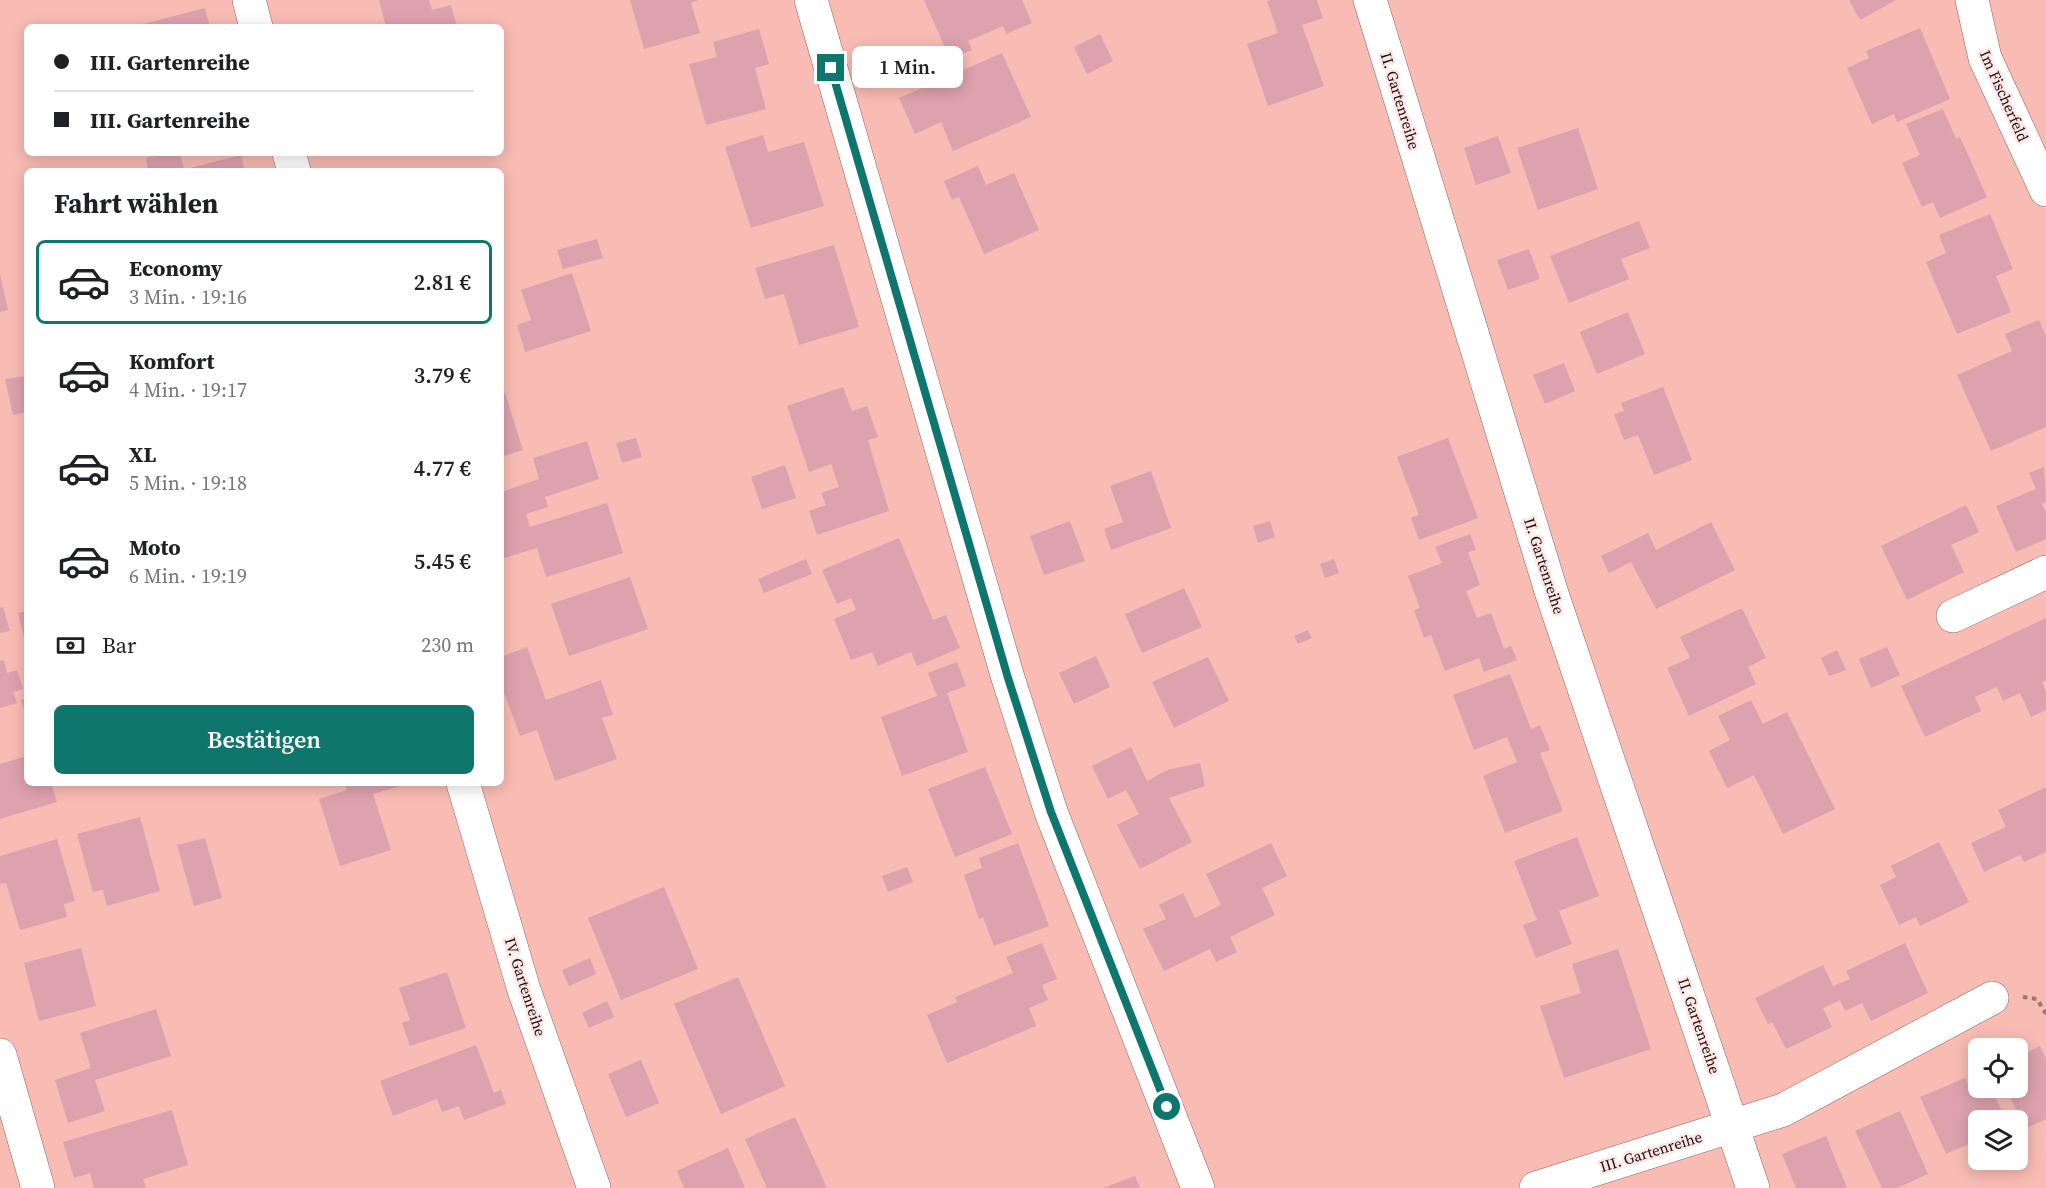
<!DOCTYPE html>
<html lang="de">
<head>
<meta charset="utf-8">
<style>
	body { margin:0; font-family:"Source Serif 4",serif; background:#f6f6f6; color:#202124; height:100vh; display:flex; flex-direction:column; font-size:22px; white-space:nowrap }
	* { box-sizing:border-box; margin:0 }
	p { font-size:20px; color:#757577 }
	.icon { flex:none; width:33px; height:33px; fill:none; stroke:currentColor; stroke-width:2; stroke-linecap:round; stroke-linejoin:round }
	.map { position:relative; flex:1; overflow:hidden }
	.panel { position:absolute; left:24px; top:168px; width:480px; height:618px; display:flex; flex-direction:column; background:#fff; border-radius:9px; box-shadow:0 3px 15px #0003 }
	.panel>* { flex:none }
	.top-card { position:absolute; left:24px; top:24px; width:480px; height:132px; border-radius:9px; box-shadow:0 3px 15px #0003; display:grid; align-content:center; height:132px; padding:0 30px; background:#fff }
	.buttons { position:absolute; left:1968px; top:1038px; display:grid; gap:12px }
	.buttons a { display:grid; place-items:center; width:60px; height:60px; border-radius:9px; background:#fff; box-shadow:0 3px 15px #0003; font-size:30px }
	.end { position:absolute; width:27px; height:27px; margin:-14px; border:8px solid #0f766e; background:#fff; box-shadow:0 0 0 3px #fff }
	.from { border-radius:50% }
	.bubble { position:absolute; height:42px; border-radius:9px; background:#fff; box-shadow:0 3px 15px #0003; font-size:20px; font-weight:600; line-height:42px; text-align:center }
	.top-card b { display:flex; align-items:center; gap:21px; height:57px; font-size:22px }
	.top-card b+b { border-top:2px solid #e0e0e0 }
	.top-card i { width:15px; height:15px; background:#202124 }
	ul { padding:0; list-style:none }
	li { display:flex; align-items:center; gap:18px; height:84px; margin:0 12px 9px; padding:0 18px; border:3px solid transparent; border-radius:9px }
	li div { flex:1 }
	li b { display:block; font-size:22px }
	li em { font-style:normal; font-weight:600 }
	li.selected { border-color:#0f766e }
	li>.icon { width:54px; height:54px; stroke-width:1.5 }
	h2 { padding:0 30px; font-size:27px; line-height:72px }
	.pay { display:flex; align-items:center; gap:15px; height:66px; padding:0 30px; font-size:22px }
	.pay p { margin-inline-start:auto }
	.cta { display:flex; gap:12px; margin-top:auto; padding:12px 30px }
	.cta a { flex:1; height:69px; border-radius:9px; background:#0f766e; color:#fff; font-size:24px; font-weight:600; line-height:69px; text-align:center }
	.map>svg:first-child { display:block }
	.building { fill:#dda2ad }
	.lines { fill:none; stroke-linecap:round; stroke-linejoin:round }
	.minor-casing { stroke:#956059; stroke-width:34 }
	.path { stroke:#a0746f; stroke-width:4; stroke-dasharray:4.5 4.5; stroke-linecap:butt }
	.minor { stroke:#fff; stroke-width:33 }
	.route { stroke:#0f766e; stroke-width:8 }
	.labels { text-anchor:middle; stroke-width:5; stroke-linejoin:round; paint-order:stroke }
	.street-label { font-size:15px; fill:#1d0907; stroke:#fbe8e6 }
</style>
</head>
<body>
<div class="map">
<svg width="2046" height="1188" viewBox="0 0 2046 1188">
	<rect width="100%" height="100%" fill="#f8bcb4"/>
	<g class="building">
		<polygon points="379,0 429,0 432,10 451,5 457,27 386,27"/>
		<polygon points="630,0 698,0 691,3 700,33 644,49"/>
		<polygon points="924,0 1022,0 1032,23 1006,34 1003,26 968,41 972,50 950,59"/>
		<polygon points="1272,0 1317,0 1323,18 1302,25 1324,86 1268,106 1247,44 1278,33 1267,1"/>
		<polygon points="1849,0 1896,0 1860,20"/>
		<polygon points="205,8 210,27 137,27 136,26"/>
		<polygon points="1920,28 1950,99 1897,122 1894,114 1872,124 1847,68 1869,58 1866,51"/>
		<polygon points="759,29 769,64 755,68 766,109 706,125 689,64 717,57 713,42"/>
		<polygon points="1100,34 1113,61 1087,74 1074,47"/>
		<polygon points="1002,53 1031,117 953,151 941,122 915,134 899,98"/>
		<polygon points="1943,109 1956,139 1960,137 1987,197 1940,218 1933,202 1922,207 1902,163 1920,155 1906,124"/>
		<polygon points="1578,128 1598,189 1538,210 1517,148"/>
		<polygon points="763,135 768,152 804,142 824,206 751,228 725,147"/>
		<polygon points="1498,136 1511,173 1476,185 1464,148"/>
		<polygon points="172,153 180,153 184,169 148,171 146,158"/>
		<polygon points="241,155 245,171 191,171 190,168"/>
		<polygon points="978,166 986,185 1014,173 1039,230 984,254 959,197 952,200 944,181"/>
		<polygon points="1990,214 2013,269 1996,276 2011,312 1957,334 1926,262 1946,253 1939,235"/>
		<polygon points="1639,221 1650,248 1621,259 1629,279 1569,303 1550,256"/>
		<polygon points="597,239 603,258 563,269 557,250"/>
		<polygon points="834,245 859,327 799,345 784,294 765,299 755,268"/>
		<polygon points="1529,249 1540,279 1508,290 1497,260"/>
		<polygon points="572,273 591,331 525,352 517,325 531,320 521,290"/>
		<polygon points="0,274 8,310 0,312"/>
		<polygon points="1628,312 1645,354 1597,374 1580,332"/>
		<polygon points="2039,320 2046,336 2046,427 1991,451 1957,375 2012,351 2005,334"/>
		<polygon points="1564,363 1575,391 1545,404 1533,375"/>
		<polygon points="27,376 27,412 13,415 5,379"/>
		<polygon points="843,387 852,411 867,406 878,437 868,440 889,511 817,535 809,511 826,505 821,493 839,487 831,464 809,472 787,406"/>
		<polygon points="1663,387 1692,460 1654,475 1638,435 1624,440 1614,414 1624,411 1621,403"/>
		<polygon points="505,393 523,450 501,457 501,395"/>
		<polygon points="636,438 642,457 622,463 616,443"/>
		<polygon points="1448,438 1478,518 1419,540 1411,518 1419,515 1397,457"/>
		<polygon points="587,441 599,479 545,497 548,507 526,514 530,527 607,503 623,553 546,577 537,548 501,559 501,492 539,479 533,458"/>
		<polygon points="785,465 796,498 762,509 751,477"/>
		<polygon points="2044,467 2046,502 2042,504 2046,512 2046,539 2016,552 1996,506 2036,489 2029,473"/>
		<polygon points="1151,471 1171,528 1111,550 1104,529 1123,522 1110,486"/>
		<polygon points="1966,505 1979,532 1951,545 1964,572 1907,600 1881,546"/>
		<polygon points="1070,521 1085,561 1044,575 1030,536"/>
		<polygon points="1270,521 1275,537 1258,543 1253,526"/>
		<polygon points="1711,522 1735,570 1656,609 1631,562 1609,573 1601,556 1648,533 1656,550"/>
		<polygon points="1470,534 1476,550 1468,552 1480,585 1466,591 1477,618 1491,613 1504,649 1511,646 1517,660 1484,672 1479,658 1445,671 1431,635 1424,638 1414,610 1420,608 1408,576 1442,563 1435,547"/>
		<polygon points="899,538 933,620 946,615 960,648 917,666 911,652 878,666 872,652 851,660 834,619 856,610 851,598 837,604 822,570"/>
		<polygon points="806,559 812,574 764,593 758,579"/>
		<polygon points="1334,559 1339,573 1325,578 1320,564"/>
		<polygon points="630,577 648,629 569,656 551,604"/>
		<polygon points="1184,588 1202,627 1142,653 1125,614"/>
		<polygon points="3,607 10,631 0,633 0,608"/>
		<polygon points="1742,608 1766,658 1748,667 1756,684 1689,716 1667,668 1690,658 1680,637"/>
		<polygon points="27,611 27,637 24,638 18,613"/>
		<polygon points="2046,618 2046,680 2042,682 2046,692 2046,710 2031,717 2020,693 2003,701 1997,687 1975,697 1981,711 1925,737 1901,686"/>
		<polygon points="1308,630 1312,638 1298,644 1294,636"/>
		<polygon points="527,647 546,700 601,680 613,715 602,718 617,759 555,781 537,730 520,736 501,684 501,657"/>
		<polygon points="1887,647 1900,675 1871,688 1859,659"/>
		<polygon points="1837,650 1846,670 1829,676 1821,658"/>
		<polygon points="1096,656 1110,687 1074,704 1059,673"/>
		<polygon points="1208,657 1229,701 1174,728 1152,682"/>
		<polygon points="4,660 7,673 17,670 23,689 13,692 17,703 0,708 0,661"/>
		<polygon points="957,662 966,686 947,693 968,752 902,776 881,717 937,696 928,673"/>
		<polygon points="1510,674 1531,729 1540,725 1550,750 1540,753 1563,811 1505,833 1483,776 1517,762 1507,737 1474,750 1453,695"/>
		<polygon points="27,698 27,717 26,717 21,700"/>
		<polygon points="1751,700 1763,724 1787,712 1835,809 1783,834 1754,775 1727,788 1709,751 1730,740 1718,716"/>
		<polygon points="1131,747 1147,781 1167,770 1200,763 1205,786 1169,798 1192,842 1140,869 1117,825 1139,814 1126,790 1108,799 1092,766"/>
		<polygon points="27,756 27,783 51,783 57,802 0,819 0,764"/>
		<polygon points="985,767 1012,834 955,857 928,789"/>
		<polygon points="344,783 407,784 373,794 391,850 340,866 319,799 347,790"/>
		<polygon points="2046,787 2046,852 2024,862 2020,855 1984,872 1971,843 2006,827 1998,810"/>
		<polygon points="140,817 160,891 107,906 103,890 93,892 77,834"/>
		<polygon points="1577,837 1599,896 1559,911 1572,944 1536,958 1523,925 1537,920 1514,861"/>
		<polygon points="205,838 222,898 194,906 177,845"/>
		<polygon points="57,839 75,901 64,904 67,917 20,930 6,883 0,884 0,856"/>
		<polygon points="1939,842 1969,902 1920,926 1916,917 1899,925 1880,885 1896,877 1891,866"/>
		<polygon points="1018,843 1049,926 994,946 983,917 979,919 964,875 982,868 979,858"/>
		<polygon points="1271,843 1287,876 1262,888 1275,915 1230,937 1237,952 1216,962 1210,949 1164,971 1143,929 1166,919 1159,905 1183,893 1195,918 1221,905 1206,874"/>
		<polygon points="907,867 913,882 888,892 882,876"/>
		<polygon points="664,887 698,969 621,1000 588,918"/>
		<polygon points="1042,943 1057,979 1042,985 1048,1000 1029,1008 1036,1026 947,1063 927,1015 957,1002 955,997 1013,973 1006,957"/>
		<polygon points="1905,943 1928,993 1871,1021 1862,1003 1845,1011 1840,1000 1823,1008 1832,1027 1786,1049 1772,1022 1768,1024 1755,998 1823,965 1833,986 1850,979 1846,971"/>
		<polygon points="81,948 96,1006 39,1021 24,963"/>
		<polygon points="1618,949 1651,1049 1564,1078 1540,1006 1581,993 1572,964"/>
		<polygon points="590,958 596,974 569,986 562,970"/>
		<polygon points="447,972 466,1028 410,1046 402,1023 410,1020 399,988"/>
		<polygon points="738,977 785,1086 721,1114 674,1004"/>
		<polygon points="607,1001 614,1017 589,1028 582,1013"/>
		<polygon points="156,1009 171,1056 95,1080 105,1111 68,1123 55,1080 91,1068 80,1033"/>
		<polygon points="476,1045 494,1093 501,1090 506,1104 464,1120 459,1106 442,1112 437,1099 393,1116 380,1081"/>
		<polygon points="2040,1046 2046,1059 2046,1119 2025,1129 2006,1088 2018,1088 2018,1057"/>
		<polygon points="641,1060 659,1103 626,1117 608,1074"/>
		<polygon points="1965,1078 1972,1093 1991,1088 2006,1120 1978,1120 1978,1140 1946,1154 1920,1097"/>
		<polygon points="172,1110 188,1165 143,1179 146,1188 94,1188 90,1173 74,1178 63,1142"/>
		<polygon points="1900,1111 1928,1174 1897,1188 1882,1188 1855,1131"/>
		<polygon points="795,1117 827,1188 767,1188 745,1139"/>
		<polygon points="1826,1136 1847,1188 1796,1188 1782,1154"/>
		<polygon points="728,1148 745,1188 684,1188 677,1171"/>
		<polygon points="1135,1176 1140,1188 1103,1188"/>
	</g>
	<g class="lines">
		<g class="minor-casing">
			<g id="minor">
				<polyline points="249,0 256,27"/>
				<polyline points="811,0 1008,678 1051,812 1198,1188"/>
				<polyline points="1370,0 1552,594 1753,1188"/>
				<polyline points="1972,0 1985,58 2046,190"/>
				<polyline points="289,153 294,171"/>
				<polyline points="1953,616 2046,572"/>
				<polyline points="463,783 524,990 594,1188"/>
				<polyline points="0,1055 38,1188"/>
				<polyline points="1536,1188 1783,1110 1992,998"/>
			</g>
		</g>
		<polyline class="path" points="2023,997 2037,999 2046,1014"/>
		<use href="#minor" class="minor"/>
	</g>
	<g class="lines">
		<polyline class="route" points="831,68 1008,678 1051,812 1167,1107"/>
	</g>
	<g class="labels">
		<g class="street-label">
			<text transform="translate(2004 96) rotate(66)" y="5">Im Fischerfeld</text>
			<text transform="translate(1400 101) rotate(73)" y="5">II. Gartenreihe</text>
			<text transform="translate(1544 566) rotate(72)" y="5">II. Gartenreihe</text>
			<text transform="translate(525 987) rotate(72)" y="5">IV. Gartenreihe</text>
			<text transform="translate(1699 1026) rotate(71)" y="5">II. Gartenreihe</text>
			<text transform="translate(1651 1152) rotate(-17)" y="5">III. Gartenreihe</text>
		</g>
	</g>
</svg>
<div class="buttons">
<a><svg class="icon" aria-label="locate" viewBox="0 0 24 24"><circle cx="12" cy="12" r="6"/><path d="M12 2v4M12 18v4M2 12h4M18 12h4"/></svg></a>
<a><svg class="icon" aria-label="layers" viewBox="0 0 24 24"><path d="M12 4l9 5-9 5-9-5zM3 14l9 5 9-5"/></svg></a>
</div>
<i class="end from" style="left:1167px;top:1107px"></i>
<i class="end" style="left:831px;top:68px"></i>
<div class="bubble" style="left:852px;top:46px;width:111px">1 Min.</div>
<div class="top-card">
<b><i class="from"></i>III. Gartenreihe</b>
<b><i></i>III. Gartenreihe</b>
</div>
<section class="panel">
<h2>Fahrt wählen</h2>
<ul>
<li class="selected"><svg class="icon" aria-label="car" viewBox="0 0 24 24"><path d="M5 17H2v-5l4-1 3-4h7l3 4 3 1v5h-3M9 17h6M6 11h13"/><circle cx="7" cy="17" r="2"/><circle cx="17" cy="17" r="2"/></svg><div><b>Economy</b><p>3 Min. · 19:16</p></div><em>2.81 €</em></li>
<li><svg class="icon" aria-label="car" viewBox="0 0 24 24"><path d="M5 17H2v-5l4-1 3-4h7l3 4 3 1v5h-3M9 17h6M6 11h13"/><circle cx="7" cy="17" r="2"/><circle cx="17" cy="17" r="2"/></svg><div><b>Komfort</b><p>4 Min. · 19:17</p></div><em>3.79 €</em></li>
<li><svg class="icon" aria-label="car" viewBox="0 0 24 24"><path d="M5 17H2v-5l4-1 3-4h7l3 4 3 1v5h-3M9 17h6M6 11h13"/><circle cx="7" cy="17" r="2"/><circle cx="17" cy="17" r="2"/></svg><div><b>XL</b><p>5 Min. · 19:18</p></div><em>4.77 €</em></li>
<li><svg class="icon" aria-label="car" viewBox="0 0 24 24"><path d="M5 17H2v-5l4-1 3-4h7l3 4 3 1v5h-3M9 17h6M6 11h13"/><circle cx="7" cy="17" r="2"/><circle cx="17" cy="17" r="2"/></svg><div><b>Moto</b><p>6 Min. · 19:19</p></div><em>5.45 €</em></li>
</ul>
<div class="pay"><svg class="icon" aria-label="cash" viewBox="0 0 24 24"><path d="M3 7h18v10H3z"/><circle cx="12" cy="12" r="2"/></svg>Bar<p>230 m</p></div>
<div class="cta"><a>Bestätigen</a></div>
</section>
</div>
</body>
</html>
